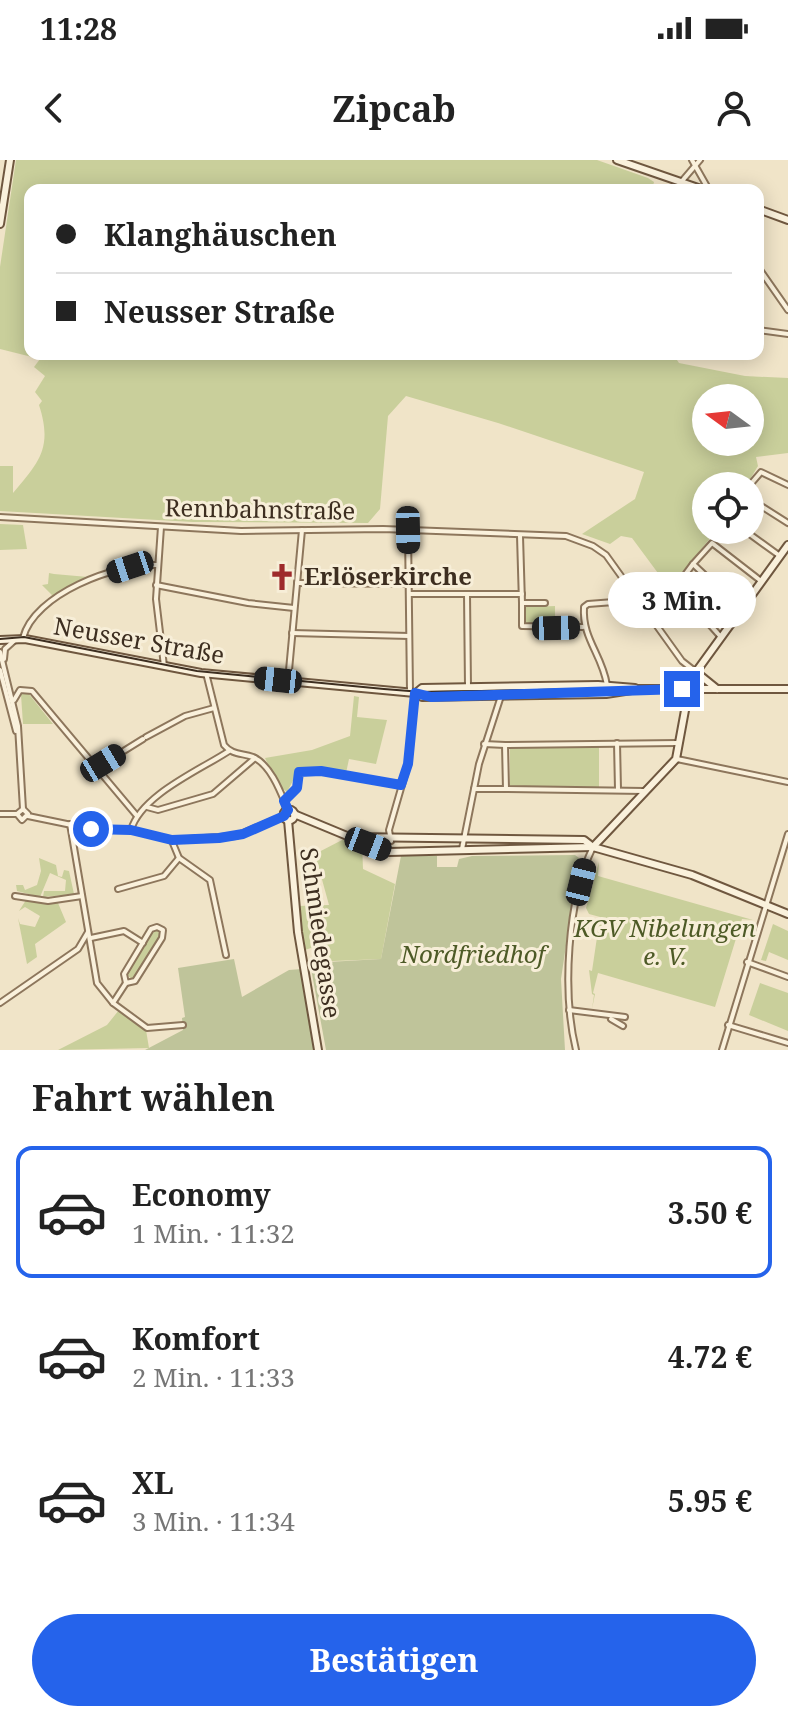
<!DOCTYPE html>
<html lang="de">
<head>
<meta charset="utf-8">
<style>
	body { margin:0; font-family:"Noto Serif",serif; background:#f2f2f2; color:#222; height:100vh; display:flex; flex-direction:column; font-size:30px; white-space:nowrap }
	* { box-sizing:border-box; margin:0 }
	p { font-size:26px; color:#767676 }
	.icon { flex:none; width:44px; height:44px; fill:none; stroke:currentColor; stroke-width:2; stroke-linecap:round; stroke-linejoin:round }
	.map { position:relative; height:890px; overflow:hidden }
	.details { display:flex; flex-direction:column; background:#fff; flex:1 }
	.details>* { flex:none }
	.hud { position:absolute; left:24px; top:24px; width:740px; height:176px; border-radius:16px; box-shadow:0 4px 20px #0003; display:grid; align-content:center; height:176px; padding:0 32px; background:#fff }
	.needle { width:52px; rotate:285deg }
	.controls { position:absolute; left:692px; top:224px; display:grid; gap:16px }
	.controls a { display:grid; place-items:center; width:72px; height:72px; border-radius:50%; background:#fff; box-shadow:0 4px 20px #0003; font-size:40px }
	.end { position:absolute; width:36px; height:36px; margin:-18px; border:10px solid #2563eb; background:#fff; box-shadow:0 0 0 4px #fff }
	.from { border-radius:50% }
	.bubble { position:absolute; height:56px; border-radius:28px; background:#fff; box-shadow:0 4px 20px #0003; font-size:26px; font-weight:700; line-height:56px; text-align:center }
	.car { position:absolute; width:24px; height:48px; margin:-24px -12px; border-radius:10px; box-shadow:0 0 6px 2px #0007; background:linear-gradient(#222 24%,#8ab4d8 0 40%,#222 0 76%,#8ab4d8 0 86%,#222 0) }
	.hud b { display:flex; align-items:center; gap:28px; height:76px; font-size:30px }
	.hud b+b { border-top:2px solid #e0e0e0 }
	.hud i { width:20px; height:20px; background:#222 }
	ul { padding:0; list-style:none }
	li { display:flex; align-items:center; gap:24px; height:132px; margin:0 16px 12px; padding:0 16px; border:4px solid transparent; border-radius:16px }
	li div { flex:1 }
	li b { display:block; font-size:30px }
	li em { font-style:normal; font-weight:700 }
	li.on { border-color:#2563eb }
	li>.icon { width:72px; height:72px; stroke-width:1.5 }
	h2 { padding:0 32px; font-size:36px; line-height:96px }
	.button { display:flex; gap:16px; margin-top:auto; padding:16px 32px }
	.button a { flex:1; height:92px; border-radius:48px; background:#2563eb; color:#fff; font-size:32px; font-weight:700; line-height:92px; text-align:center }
	.status { display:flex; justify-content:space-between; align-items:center; height:56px; padding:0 40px; background:#fff; direction:ltr }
	.status svg { height:22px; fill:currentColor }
	header { display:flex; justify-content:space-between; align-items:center; height:104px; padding:0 32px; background:#fff; font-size:36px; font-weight:700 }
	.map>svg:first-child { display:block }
	.green { fill:#c9cf9b; fill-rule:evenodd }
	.cemetery { fill:#bfc49a }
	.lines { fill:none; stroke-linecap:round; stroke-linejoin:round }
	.street-casing { stroke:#8d765c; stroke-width:8 }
	.secondary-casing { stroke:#6f573f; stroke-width:10 }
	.street { stroke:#faf1dc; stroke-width:4 }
	.secondary { stroke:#faf1dc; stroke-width:6 }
	.tram { stroke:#3d2e20; stroke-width:2 }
	.route { stroke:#2563eb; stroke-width:10 }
	.labels { text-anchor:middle; stroke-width:6; stroke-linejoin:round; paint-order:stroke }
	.street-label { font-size:24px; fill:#3d2e20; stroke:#f7eed8 }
	.poi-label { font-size:24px; font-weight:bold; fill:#3d2e20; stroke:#f7eed8; text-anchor:start }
	.park-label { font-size:24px; font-style:italic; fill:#4d5a26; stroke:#f7eed8 }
</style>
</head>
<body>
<div class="status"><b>11:28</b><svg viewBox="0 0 49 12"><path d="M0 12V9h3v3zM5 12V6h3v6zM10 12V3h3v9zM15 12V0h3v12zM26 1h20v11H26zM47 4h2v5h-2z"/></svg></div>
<header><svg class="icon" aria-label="back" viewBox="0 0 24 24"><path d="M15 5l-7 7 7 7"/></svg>Zipcab<svg class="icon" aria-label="person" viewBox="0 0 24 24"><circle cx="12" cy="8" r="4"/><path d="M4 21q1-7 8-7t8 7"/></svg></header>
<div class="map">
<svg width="788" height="890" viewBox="0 0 788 890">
	<rect width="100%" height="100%" fill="#f0e4c8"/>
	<g class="green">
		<path d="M16,0H597L648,18L654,22L652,30H30V194H673L679,203L745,216L788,218V293L756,297L758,306L746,326H706V370H717L669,428L632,378L621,376L610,384L582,374L635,339L644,312L498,263L406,236L388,256L380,349L368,363L193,362L0,351V306H13V333C39,302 53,288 39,245L42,241L35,232L45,216L34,207L40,199L0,189V107ZM750,238V282H706V238Z"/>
		<polygon points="0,364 23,365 27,389 0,390"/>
		<polygon points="49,413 54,414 88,417 50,437 52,435 42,425 48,424"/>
		<polygon points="555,446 555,465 528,465 524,462 526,447"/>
		<polygon points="24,532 28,533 53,564 23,564 21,535"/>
		<polygon points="354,536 359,537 357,557 387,560 376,604 349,599 346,613 322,607 299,609 287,632 278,625 265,598 312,590 350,576"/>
		<polygon points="599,584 599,627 510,628 510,587"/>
		<polygon points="344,679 362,684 363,709 395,724 381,799 310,802 318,801 324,792 317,786 305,790 298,746 329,745 315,694"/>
		<polygon points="39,698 56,705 58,716 62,717 64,710 69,711 74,734 43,737 44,731 65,731 66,720 50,713 40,737 17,731 16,725 23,725 25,730 37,725 41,711"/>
		<polygon points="599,702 598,716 753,760 742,759 715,847 598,813 593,833 595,834 592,849 594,835 592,834 589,810 592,811 600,757 589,754 586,748"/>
		<polygon points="26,740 58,743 66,762 35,784 37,797 27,804 18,758 20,764 35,767 40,756 25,747 19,751"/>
		<polygon points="773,764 788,771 788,800 769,792 766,801 761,800"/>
		<polygon points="157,769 161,777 134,820 125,814 152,771"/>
		<polygon points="760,823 788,833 788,871 749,855"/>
		<polygon points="119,850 146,870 149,888 58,890 107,865"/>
	</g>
	<g class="cemetery">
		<polygon points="575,695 579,698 561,819 565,890 326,890 310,803 381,799 401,696 437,696 437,707 457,707 459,699 472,696"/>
		<polygon points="234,799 242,837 289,810 302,809 316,890 145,890 183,870 182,858 185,857 178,808"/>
	</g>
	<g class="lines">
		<g class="street-casing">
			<g id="street">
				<polyline points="692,0 709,30"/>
				<polyline points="682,21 700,0"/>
				<polyline points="758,107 788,150"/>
				<polyline points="758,170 788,174"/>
				<polyline points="749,326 761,312 788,325"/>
				<polyline points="750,339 788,363"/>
				<polyline points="0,357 241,371 383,369 566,376 593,386 606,395 682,501 696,512"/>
				<polyline points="161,367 156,439 164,506"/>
				<polyline points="744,370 780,396"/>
				<polyline points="408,371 410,532"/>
				<polyline points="520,376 522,443"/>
				<polyline points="693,404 676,427 720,476"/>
				<polyline points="297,423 409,424"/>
				<polyline points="156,425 248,443 294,448"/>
				<polyline points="409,434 522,434"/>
				<polyline points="467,434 468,527"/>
				<polyline points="545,443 522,443 522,466 583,467"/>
				<polyline points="741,449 693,404 712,383 761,421"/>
				<polyline points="292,473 409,476"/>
				<path d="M23,478C34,434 116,403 157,405"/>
				<polyline points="0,492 18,566 23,649"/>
				<polyline points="4,499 5,489 15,480"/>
				<polyline points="0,510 16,571"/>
				<path d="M206,513L224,585C232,595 242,593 253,597C271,605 281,633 288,650"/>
				<polyline points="288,521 302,370"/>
				<path d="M607,525C602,494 582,479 584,447L588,444L640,440"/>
				<polyline points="14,540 20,530 32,531 137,656"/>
				<polyline points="146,577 185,556 214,548"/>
				<polyline points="617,583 618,629"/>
				<polyline points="484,584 505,585"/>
				<polyline points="677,599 788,622"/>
				<polyline points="98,607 143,579"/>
				<polyline points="474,629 506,629"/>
				<polyline points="644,631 506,629 505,585 678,583"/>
				<polyline points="284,641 297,628 299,612 321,611 400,625"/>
				<polyline points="147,647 158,650 213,634 255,598"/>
				<polyline points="0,654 17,654 23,649 28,654 22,660 17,654"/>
				<polyline points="28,656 91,669 131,670 172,680 236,676 284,656"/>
				<polyline points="70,664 97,823 113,843 147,868 183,865"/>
				<path d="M131,670C141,635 200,610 229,591"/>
				<polyline points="172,681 179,698 210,720 226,795"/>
				<polyline points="391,681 389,670 408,604 415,535"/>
				<polyline points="462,689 479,604 501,536"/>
				<polyline points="118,729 164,716 179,698"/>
				<polyline points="15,736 48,741 82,736"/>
				<polygon points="157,767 163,770 162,778 135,821 126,823 124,814 151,769"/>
				<polyline points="91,778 124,771 143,783"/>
				<polyline points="747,802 788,817"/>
				<polyline points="0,843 78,789 88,772"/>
				<polyline points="113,843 126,823"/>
				<polyline points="569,850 625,857"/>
				<polyline points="611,859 623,866"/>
				<polyline points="728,865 788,883"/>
				<path d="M576,890C562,833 567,740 593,687"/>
				<polyline points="722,890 788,674"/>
			</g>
		</g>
		<g class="secondary-casing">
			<g id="secondary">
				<polyline points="617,0 704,30"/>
				<polyline points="758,49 788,60"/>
				<polyline points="0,64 10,0"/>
				<polyline points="0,480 25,479 201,513 415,533 422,537 606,534 638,529 788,529"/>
				<polyline points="696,512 717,529"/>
				<polyline points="670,529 686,547"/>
				<polyline points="416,533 422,528 598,525 635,528"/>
				<circle cx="289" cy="655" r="5.5"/>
				<polyline points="294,654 352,678"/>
				<polyline points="288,660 298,772 318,890"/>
				<polyline points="351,677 584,680 593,687 692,715 788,754"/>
				<polyline points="362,682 389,692 593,687"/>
				<polyline points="593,687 676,599 688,534 696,512 788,385"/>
			</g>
		</g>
		<use href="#street" class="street"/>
		<use href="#secondary" class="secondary"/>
		<polyline class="tram" points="0,479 24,477 197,511 384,529 422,532 592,529"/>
	</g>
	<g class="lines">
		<polyline class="route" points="91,669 131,670 172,680 219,678 243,674 284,656 288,650 284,641 297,628 299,612 321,611 401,625 408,604 415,533 431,537 682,529"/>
	</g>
	<defs>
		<g id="church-bare" transform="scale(2.16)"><path d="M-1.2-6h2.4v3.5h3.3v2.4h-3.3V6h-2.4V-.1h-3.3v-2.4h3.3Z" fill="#9e2a2b" stroke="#f7eed8" stroke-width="2.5" paint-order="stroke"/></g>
	</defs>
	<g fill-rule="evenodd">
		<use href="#church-bare" x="282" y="417"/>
	</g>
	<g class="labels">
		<g class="street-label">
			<text transform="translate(260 350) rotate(1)" y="8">Rennbahnstraße</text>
			<text transform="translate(139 481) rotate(10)" y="8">Neusser Straße</text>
			<text transform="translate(320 773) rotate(82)" y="8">Schmiedegasse</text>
		</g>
		<g class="poi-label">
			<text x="304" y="425">Erlöserkirche</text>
		</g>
		<g class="park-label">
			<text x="665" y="777">KGV Nibelungen<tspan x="665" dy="28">e. V.</tspan></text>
			<text x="473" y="803">Nordfriedhof</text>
		</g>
	</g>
</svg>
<div class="controls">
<a><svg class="needle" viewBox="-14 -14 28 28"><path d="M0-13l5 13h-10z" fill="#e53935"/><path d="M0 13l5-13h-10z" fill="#767676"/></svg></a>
<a><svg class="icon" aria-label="locate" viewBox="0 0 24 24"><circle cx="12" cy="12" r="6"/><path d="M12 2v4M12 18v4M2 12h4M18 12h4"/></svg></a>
</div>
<i class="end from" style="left:91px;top:669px"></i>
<i class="end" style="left:682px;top:529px"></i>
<div class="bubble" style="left:608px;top:412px;width:148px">3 Min.</div>
<i class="car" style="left:408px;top:370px;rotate:179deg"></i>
<i class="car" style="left:130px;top:407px;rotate:252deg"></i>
<i class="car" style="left:556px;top:468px;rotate:89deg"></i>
<i class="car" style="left:278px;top:520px;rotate:276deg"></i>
<i class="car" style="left:103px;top:603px;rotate:59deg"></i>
<i class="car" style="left:368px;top:684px;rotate:111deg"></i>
<i class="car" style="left:581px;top:722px;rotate:14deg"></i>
<div class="hud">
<b><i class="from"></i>Klanghäuschen</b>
<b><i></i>Neusser Straße</b>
</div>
</div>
<section class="details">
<h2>Fahrt wählen</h2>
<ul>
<li class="on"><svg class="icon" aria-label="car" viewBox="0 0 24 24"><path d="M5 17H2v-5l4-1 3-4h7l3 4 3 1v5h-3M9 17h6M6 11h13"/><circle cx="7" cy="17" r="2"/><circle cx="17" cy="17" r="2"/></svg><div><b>Economy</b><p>1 Min. · 11:32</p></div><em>3.50 €</em></li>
<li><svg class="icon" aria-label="car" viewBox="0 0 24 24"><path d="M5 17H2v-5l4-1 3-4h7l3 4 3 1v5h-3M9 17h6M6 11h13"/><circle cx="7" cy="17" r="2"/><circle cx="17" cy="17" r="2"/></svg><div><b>Komfort</b><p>2 Min. · 11:33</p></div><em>4.72 €</em></li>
<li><svg class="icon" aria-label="car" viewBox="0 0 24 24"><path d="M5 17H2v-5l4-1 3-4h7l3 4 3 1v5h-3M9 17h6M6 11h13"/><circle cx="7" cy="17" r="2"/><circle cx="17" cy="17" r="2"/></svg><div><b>XL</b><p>3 Min. · 11:34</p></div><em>5.95 €</em></li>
</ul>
<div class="button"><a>Bestätigen</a></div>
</section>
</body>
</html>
